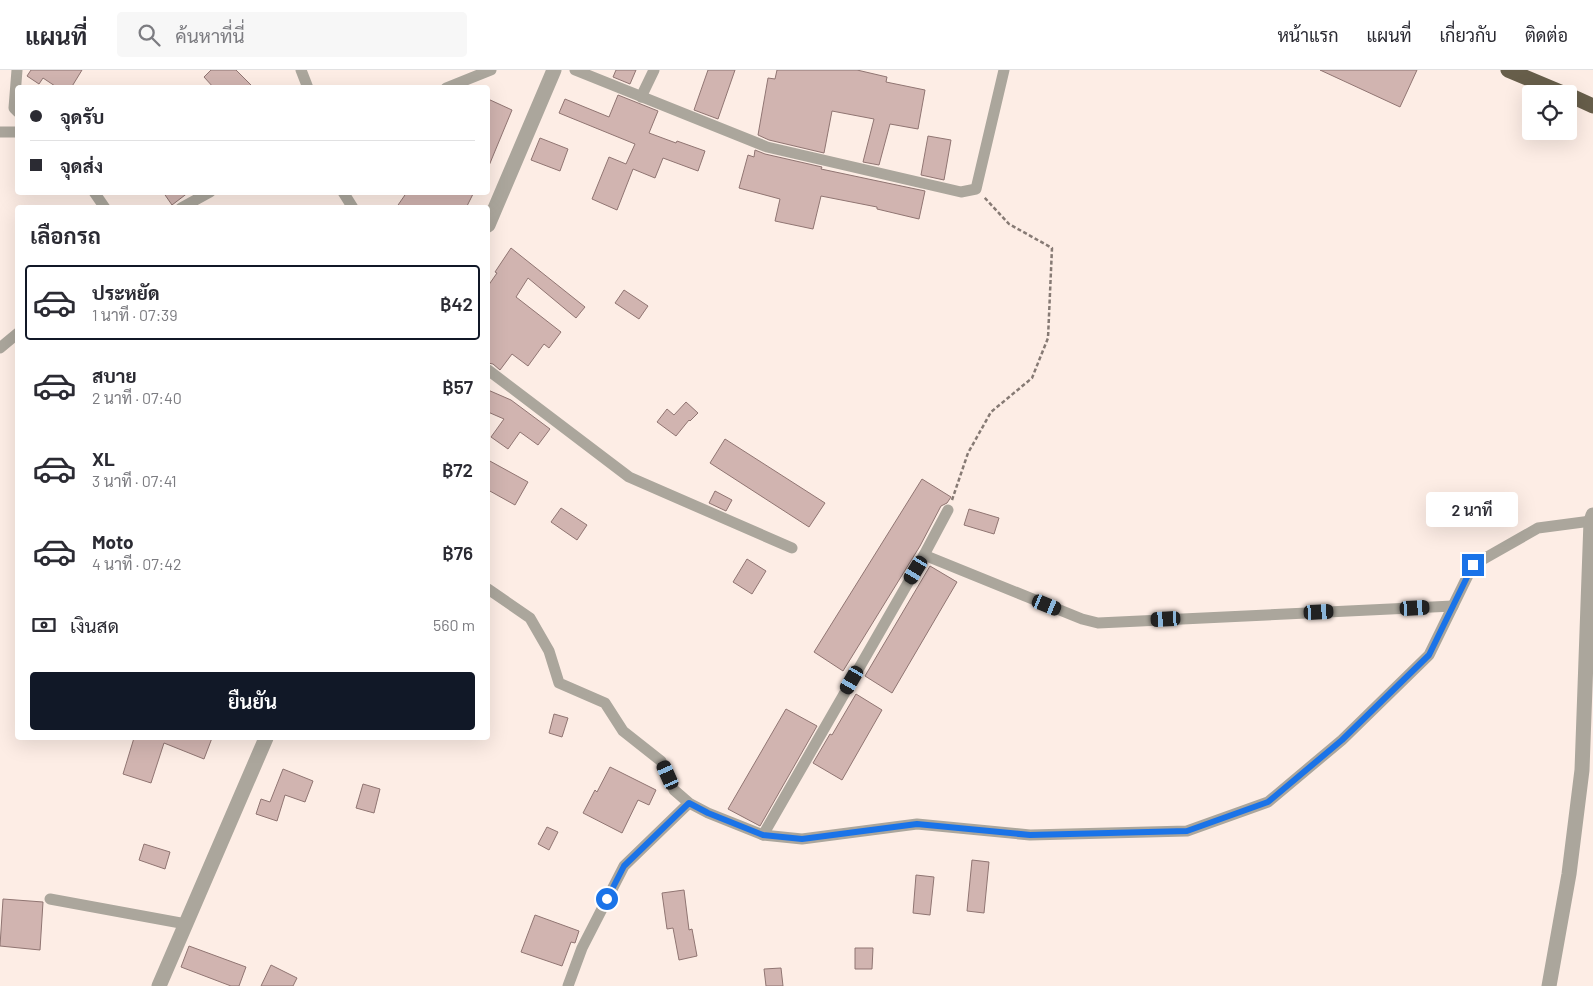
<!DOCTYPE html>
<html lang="th">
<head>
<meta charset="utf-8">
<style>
	body { margin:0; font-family:Barlow,Sarabun,sans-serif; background:#f7f7f7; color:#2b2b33; height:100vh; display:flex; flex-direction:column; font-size:19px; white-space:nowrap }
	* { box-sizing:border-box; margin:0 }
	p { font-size:16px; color:#7c7c81 }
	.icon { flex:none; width:28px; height:28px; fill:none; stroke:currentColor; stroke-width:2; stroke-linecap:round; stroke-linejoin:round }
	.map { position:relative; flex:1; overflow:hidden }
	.drawer { position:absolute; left:15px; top:135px; width:475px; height:535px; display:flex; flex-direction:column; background:#fff; border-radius:5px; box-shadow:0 5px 20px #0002 }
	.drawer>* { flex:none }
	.hud { position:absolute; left:15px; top:15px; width:475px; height:110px; border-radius:5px; box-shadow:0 5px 20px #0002; display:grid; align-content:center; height:110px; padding:0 15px; background:#fff }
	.controls { position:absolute; left:1522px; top:15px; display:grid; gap:10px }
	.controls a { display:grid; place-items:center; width:55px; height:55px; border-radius:5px; background:#fff; box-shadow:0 5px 20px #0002; font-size:25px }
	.end { position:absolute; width:22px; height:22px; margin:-11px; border:6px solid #1a73e8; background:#fff; box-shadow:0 0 0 2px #fff }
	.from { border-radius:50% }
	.bubble { position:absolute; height:35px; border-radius:5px; background:#fff; box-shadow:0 5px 20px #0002; font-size:16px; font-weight:600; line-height:35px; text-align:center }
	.car { position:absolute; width:15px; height:30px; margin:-15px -8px; border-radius:6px; box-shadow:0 0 4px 1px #0007; background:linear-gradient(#222 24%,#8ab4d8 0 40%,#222 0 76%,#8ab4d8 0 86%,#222 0) }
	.hud b { display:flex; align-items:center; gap:18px; height:48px; font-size:19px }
	.hud b+b { border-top:1px solid #e1e1e2 }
	.hud i { width:12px; height:12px; background:#2b2b33 }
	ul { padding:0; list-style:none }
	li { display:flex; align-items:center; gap:15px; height:75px; margin:0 10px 8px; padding:0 5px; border:2px solid transparent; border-radius:5px }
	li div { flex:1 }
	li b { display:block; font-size:19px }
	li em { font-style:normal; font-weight:600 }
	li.active { border-color:#111827 }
	li>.icon { width:45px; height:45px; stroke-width:1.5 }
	h2 { padding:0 15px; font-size:22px; line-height:60px }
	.pay { display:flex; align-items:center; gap:12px; height:55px; padding:0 15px; font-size:19px }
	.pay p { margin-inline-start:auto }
	.primary-button { display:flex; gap:10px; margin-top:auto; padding:10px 15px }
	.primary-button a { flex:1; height:58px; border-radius:5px; background:#111827; color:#fff; font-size:20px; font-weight:600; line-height:58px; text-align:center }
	header { display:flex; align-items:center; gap:30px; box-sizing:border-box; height:70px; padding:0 25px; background:#fff; border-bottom:1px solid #e1e1e2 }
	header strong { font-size:24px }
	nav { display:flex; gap:28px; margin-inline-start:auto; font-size:18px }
	.search { width:350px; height:45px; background:#f7f7f7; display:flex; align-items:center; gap:12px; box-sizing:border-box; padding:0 18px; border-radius:5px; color:#7c7c81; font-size:19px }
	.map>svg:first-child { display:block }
	.building { fill:#d1b4b0; stroke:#907572 }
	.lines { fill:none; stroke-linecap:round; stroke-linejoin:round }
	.path { stroke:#867a74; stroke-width:2.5; stroke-dasharray:4 2.5; stroke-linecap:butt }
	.minor { stroke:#aba69c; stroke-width:11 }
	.tertiary { stroke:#aba69c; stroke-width:15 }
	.trunk { stroke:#675e4a; stroke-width:15 }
	.route { stroke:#1a73e8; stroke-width:6 }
</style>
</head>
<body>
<header>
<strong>แผนที่</strong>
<div class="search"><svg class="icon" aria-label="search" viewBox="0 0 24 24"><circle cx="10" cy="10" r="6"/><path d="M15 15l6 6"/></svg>ค้นหาที่นี่</div>
<nav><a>หน้าแรก</a><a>แผนที่</a><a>เกี่ยวกับ</a><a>ติดต่อ</a></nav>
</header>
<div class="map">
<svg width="1593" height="916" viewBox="0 0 1593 916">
	<rect width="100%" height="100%" fill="#fdede5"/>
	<g class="building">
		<polygon points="31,0 82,0 71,18 58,18 43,8 39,14 27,6"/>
		<polygon points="211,0 236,0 254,18 214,18 204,7"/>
		<polygon points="616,0 636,0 630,14 613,7"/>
		<polygon points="708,0 735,0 718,49 694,40"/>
		<polygon points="777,0 857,0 887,7 886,12 925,20 918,59 890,54 879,95 863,92 874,49 832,41 824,83 769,70 758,65 768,8 775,9"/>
		<polygon points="1320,0 1417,0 1400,37"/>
		<polygon points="618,25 658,41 649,63 676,73 677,71 705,81 698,101 663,88 655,108 633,99 617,140 592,129 609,87 626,94 635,74 559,43 565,29 609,47"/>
		<polygon points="488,29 512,40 488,98"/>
		<polygon points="928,66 951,70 944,110 921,105"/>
		<polygon points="540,68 568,79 560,101 531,90"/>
		<polygon points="755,80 765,84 822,97 821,99 925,121 919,149 877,139 877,137 821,126 813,159 775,151 780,129 739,118 748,85 754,87"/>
		<polygon points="163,122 189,122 172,135"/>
		<polygon points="407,122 474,122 466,138 396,138"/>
		<polygon points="511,178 585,237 576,248 528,208 516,227 561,262 549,278 544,274 528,296 512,284 500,300 493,294 488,293 488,216 497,203 495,202"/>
		<polygon points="624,220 648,236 639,249 615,233"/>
		<polygon points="488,320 511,330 550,359 538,375 520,362 508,379 491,367 504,349 488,342"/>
		<polygon points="686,332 698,343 690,351 689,350 676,366 657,352 667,339 674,345"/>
		<polygon points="725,369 825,433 809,457 710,393"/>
		<polygon points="488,390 528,412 515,435 488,420"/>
		<polygon points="922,409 951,427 947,433 941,436 920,476 843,601 814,582"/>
		<polygon points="715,421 732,430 726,441 709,433"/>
		<polygon points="561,438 587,455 577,470 551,452"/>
		<polygon points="969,439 999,448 994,464 964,455"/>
		<polygon points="747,489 766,501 752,524 733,512"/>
		<polygon points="930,496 957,512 892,623 865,606"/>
		<polygon points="856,624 882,640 842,710 813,693 830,664 832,665"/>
		<polygon points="786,639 817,656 760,756 728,739"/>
		<polygon points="554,644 568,648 562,667 549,663"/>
		<polygon points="134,668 212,668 204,689 164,673 151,713 123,704"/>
		<polygon points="610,697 656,720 649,735 638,730 622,763 583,743 595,720 597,722"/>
		<polygon points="283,699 313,711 305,732 285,725 277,751 256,744 261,729 270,732"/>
		<polygon points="363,714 380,719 374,743 356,738"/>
		<polygon points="547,757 558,762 549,780 538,774"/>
		<polygon points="144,774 170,782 165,799 139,790"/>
		<polygon points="972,790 989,792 984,843 967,841"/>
		<polygon points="916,805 934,807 930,845 913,843"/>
		<polygon points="684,820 689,860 692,859 697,886 679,890 673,858 667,859 662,823"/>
		<polygon points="3,829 43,832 40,880 0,876"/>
		<polygon points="535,845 579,861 575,873 571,872 562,896 521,882"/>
		<polygon points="189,876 246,897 239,916 231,916 181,897"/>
		<polygon points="855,878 873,878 872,899 855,899"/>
		<polygon points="271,895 297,908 293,916 261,916"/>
		<polygon points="781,898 783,916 766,916 764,899"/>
	</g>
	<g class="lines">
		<polyline class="path" points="952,430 968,383 991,342 1032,308 1048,268 1052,178 1009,154 984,127"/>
		<g class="minor">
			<polyline points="17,0 14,38 18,42"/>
			<polyline points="301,0 308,18"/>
			<polyline points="575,0 767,77 961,122 976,119 1004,0"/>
			<polyline points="446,18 491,0"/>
			<polyline points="641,27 654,0"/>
			<polyline points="0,62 18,62"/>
			<polyline points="94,122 105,138"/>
			<polyline points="343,122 353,138"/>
			<polyline points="181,138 210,122"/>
			<polyline points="0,278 18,263"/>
			<polyline points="488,300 629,407 792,478"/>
			<polyline points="924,485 1082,549 1098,553 1453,536"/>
			<polyline points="488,519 530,548 549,581 559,613 605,633 623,661 661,691 674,720 689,733 708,743 763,765 802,769 917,754 1030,765 1187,761 1268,732 1342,670 1429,585 1473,495 1538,458 1591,451"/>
			<polyline points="763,765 924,485 948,440"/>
			<polyline points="50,829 186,854"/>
			<polyline points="568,916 582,878 624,796 689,733"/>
		</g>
		<g class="tertiary">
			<polyline points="488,155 554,0"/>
			<polyline points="159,916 266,668"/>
			<polyline points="1549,916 1569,804 1582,700 1591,451 1593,445"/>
		</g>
		<g class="trunk">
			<polyline points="1508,0 1565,24"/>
			<polyline points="1569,25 1593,36"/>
		</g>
	</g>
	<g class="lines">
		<polyline class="route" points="607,829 624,796 689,733 708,743 763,765 802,769 917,754 1030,765 1187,761 1268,732 1342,670 1429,585 1473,495"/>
	</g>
</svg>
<div class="controls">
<a><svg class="icon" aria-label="locate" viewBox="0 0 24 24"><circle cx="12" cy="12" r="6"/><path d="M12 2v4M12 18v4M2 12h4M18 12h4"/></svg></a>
</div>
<i class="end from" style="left:607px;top:829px"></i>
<i class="end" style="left:1473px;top:495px"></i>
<div class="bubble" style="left:1426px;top:422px;width:92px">2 นาที</div>
<i class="car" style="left:916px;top:500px;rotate:211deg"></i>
<i class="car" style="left:1047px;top:535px;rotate:112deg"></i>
<i class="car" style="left:1415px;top:538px;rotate:87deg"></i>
<i class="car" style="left:1319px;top:542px;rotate:87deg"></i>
<i class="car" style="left:1166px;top:549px;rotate:267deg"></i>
<i class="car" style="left:852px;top:610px;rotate:210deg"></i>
<i class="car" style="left:668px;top:705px;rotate:336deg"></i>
<div class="hud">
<b><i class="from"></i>จุดรับ</b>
<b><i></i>จุดส่ง</b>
</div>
<section class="drawer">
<h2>เลือกรถ</h2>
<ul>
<li class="active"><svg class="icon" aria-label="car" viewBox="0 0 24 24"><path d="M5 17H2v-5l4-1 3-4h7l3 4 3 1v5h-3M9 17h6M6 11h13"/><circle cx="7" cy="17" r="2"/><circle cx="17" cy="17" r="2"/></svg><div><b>ประหยัด</b><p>1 นาที · 07:39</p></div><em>฿42</em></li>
<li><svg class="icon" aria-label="car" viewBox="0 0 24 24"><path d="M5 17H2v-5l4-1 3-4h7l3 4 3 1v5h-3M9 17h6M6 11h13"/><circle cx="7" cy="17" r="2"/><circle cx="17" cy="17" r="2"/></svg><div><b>สบาย</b><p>2 นาที · 07:40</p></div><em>฿57</em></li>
<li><svg class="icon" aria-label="car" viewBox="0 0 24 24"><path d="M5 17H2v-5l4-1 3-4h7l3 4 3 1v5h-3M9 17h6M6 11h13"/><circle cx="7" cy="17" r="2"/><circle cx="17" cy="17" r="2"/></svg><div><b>XL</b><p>3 นาที · 07:41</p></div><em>฿72</em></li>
<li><svg class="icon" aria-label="car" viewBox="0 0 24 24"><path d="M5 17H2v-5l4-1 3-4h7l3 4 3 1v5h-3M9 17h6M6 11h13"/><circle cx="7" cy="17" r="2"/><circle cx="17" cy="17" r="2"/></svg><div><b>Moto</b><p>4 นาที · 07:42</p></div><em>฿76</em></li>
</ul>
<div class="pay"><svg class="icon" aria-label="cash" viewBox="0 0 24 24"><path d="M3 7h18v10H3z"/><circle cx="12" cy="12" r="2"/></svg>เงินสด<p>560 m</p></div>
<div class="primary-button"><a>ยืนยัน</a></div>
</section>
</div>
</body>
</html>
